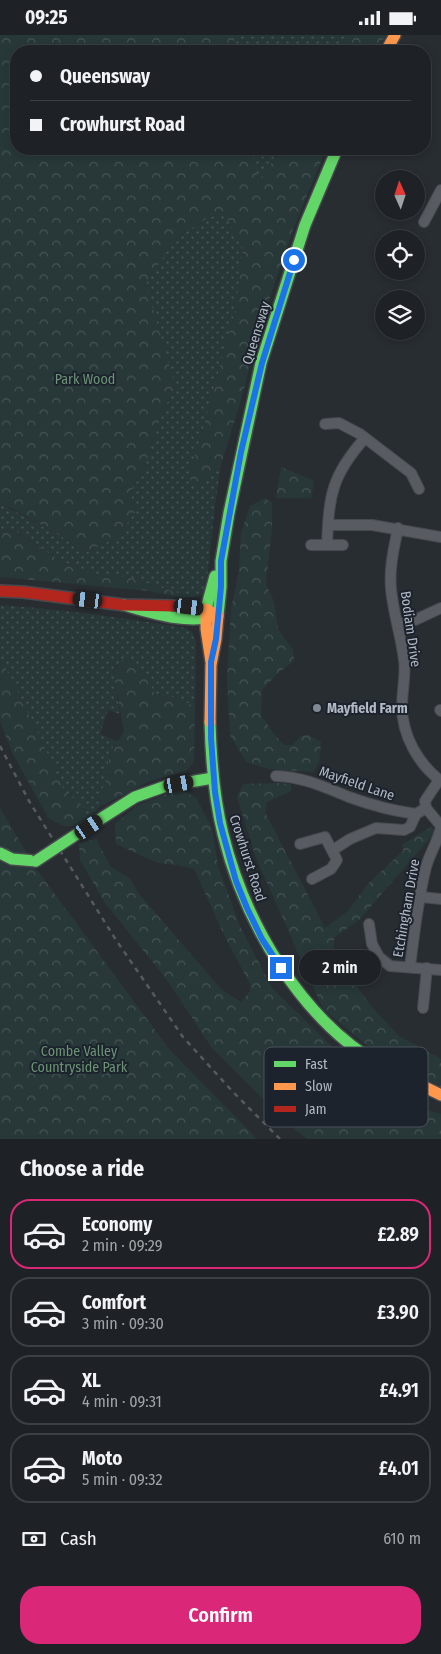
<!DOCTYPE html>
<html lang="en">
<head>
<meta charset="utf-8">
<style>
	body { margin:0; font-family:"Fira Sans Condensed",sans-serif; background:#2b2f32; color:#f1f3f6; height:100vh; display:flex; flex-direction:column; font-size:19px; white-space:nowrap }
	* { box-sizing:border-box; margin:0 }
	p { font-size:16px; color:#a1a4a7 }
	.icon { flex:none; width:28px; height:28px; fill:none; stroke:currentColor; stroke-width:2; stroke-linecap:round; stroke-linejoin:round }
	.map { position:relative; height:1104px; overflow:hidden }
	.panel { display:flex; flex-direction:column; background:#1e2226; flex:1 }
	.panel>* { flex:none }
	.guide { position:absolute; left:10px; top:10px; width:421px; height:110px; border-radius:20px; box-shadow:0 2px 8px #0003,0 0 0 1px #3c3f43; display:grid; align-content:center; height:110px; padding:0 20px; background:#1e2226 }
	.needle { width:32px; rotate:357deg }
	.controls { position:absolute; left:375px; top:135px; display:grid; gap:10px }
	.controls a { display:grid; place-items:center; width:50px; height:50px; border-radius:50%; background:#1e2226; box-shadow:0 2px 8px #0003,0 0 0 1px #3c3f43; font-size:25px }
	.end { position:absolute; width:22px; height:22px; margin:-11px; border:6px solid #1a73e8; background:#fff; box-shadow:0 0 0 2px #fff }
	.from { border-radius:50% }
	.bubble { position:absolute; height:35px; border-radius:18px; background:#1e2226; box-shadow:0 2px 8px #0003,0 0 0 1px #3c3f43; font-size:16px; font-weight:600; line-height:35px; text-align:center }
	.car { position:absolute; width:15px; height:30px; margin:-15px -8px; border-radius:6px; box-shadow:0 0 4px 1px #0007; background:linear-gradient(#222 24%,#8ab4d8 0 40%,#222 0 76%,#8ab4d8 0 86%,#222 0) }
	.guide b { display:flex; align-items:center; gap:18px; height:48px; font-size:19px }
	.guide b+b { border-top:1px solid #3c3f43 }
	.guide i { width:12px; height:12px; background:#f1f3f6 }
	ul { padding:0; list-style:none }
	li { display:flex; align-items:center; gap:15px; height:70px; margin:0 10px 8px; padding:0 10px; border:2px solid #3c3f43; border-radius:20px }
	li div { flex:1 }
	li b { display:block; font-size:19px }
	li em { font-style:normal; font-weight:600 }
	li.current { border-color:#db2777 }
	li>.icon { width:45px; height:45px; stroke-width:1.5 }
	h2 { padding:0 20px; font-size:22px; line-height:60px }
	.pay { display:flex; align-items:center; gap:12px; height:55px; padding:0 20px; font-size:19px }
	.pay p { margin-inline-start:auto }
	.primary-button { display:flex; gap:10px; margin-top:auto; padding:10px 20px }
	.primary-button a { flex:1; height:58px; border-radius:20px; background:#db2777; color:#fff; font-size:20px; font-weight:600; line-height:58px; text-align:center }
	.status { display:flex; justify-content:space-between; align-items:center; height:35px; padding:0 25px; background:#1e2226; direction:ltr }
	.status svg { height:14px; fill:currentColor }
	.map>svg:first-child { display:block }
	.grass { fill:url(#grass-dots) }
	.forest { fill:url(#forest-crowns) }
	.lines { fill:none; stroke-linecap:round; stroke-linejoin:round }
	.stream { stroke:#38465b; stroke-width:2.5 }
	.street-casing { stroke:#46494d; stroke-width:12 }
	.fast-casing { stroke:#46494d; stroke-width:14 }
	.slow-casing { stroke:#46494d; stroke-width:14 }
	.jam-casing { stroke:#46494d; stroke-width:14 }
	.street { stroke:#585b61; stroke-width:10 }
	.fast { stroke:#63d668; stroke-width:11 }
	.slow { stroke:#ff974d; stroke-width:11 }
	.jam { stroke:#b3261e; stroke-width:11 }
	.rail { stroke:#565a5f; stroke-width:2.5; stroke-dasharray:5 5; stroke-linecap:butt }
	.fast-bridge-casing { stroke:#46494d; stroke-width:14; stroke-linecap:butt }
	.fast-bridge { stroke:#63d668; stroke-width:11 }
	.route { stroke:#1a73e8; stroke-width:6 }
	.poi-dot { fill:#828891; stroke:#1c232d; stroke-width:2 }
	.labels { text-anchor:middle; stroke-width:4; stroke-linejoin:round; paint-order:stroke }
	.street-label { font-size:14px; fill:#b2b9c4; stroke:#1c232d }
	.park-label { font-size:14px; fill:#6b9374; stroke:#1c232d }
	.poi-label { font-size:14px; font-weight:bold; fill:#b2b9c4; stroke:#1c232d; text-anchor:start }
	.key { fill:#1c232d; stroke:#49505a; stroke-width:1 }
	.key-label { font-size:14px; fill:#b2b9c4 }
</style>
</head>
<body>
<div class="status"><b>09:25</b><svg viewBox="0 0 49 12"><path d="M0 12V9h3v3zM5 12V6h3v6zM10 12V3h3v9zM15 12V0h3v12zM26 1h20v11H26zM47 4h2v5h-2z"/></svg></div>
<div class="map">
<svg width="441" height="1104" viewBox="0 0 441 1104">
	<defs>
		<pattern id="grass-dots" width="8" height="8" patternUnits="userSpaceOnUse" patternTransform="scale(1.25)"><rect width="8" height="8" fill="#283839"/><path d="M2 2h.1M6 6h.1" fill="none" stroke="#455354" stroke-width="1.8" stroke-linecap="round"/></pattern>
		<pattern id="forest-crowns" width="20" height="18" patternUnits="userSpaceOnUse" patternTransform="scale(1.25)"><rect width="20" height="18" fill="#283839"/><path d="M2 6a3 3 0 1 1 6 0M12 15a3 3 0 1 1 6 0" fill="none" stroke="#455354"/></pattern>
	</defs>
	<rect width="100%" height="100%" fill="#282d32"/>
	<g class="grass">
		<polygon points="234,0 346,0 338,16 235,16"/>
		<polygon points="251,114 280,114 258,150"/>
		<polygon points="224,177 243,214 236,272 202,398 189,438 201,450 221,430 215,471 206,554 202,560 191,562 127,542 98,541 59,525 17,497 0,496 0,471 3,470 61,501 85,518 117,502 136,476 130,457 145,431 159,385 175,351 145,249 174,205 207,183"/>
		<path d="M0,570C62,574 124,583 186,593L192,597L196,607L195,672L178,663L156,661L148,645L123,625L113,634L120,679L108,675L100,699L117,706L110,717L105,749L97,765L101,770L89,784L82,770L64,756L41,704L0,622Z"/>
	</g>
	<g class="forest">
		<polygon points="0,0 234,0 235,16 16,16 16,114 251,114 259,149 280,114 326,114 293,195 262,286 241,365 221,430 201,450 191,448 189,438 202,398 236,272 243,214 224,178 207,183 174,205 146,249 175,351 159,385 145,431 130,457 136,476 117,502 85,518 61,501 11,473 3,470 0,471"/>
		<polygon points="346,0 386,0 377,16 338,16"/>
		<polygon points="281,432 314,446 311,463 276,463"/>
		<polygon points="265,463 272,468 272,491 266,549 274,567 278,594 293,615 294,626 278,638 262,655 261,680 274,699 284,710 293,710 301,701 308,700 321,707 319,728 313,737 268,734 246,727 230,700 227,643 231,574 239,535 241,498 250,471"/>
		<polygon points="0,496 16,497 59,525 98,541 127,542 191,562 184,563 149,556 0,542"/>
		<polygon points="0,622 41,704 64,756 82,770 89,784 80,791 64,791 49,784 13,719 0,686"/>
		<polygon points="123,625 135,628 148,645 156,661 178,663 195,672 194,727 187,735 150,746 109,767 101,770 97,765 105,749 110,717 124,697 113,635"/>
		<polygon points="275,748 291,749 291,756 267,767 265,777 325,893 348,876 368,849 403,816 402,810 431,792 436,796 360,884 334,903 334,919 371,971 399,1001 441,1024 441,1054 382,1023 323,974 256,823 237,762 243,749"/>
		<polygon points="180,754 196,763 212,793 218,831 240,891 272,953 347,1026 425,1075 441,1079 441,1104 307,1104 282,1083 212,1013 167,945 105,868 80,825 79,809 96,804 111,832 129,843 140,860 221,954 241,967 250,956 250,949 225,902 194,834 183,831 158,828 116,809 115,789 138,770"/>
		<polygon points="0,773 37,835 169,1014 257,1104 0,1104"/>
	</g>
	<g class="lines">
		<polyline class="stream" points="104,10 111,16"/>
		<g class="street-casing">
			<g id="street">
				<polyline points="424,187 441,155"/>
				<polyline points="325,389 339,388 360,399 411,438 419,454"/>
				<polyline points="328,490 372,490 441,502"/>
				<path d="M398,493C394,513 389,533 391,554C393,577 401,601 404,625C406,640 402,656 402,671C402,700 418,729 441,746"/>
				<polyline points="311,510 343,510"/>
				<path d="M327,510C329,461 331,441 365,403"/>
				<polyline points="398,589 415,585 441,573"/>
				<polyline points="440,675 441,676"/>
				<path d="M276,741C304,742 324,752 349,762C371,770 393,776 416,779L426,773L425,766L439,745"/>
				<polyline points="426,773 441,791"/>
				<polyline points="300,809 325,802 337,825 331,834 312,844"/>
				<polyline points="333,815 350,804 376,793 404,795 410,792 416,779"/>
				<polyline points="421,862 441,864"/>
				<polyline points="369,889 372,909 379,922 390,931 441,935"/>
				<path d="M410,932C414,899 418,864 426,832C430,818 438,806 441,792"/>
				<polyline points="423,973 427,933"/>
			</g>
		</g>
		<g class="fast-casing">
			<g id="fast">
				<path d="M124,570C156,579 185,589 218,581L221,552V526L229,478L261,328L305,190L337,114"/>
				<polyline points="175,571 206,574 215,541"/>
				<path d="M210,687C211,725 214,763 223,799C245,888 301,985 382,1031"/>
				<polyline points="80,797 135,762 166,751 213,743"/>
				<polyline points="0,818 12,824 36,826"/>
			</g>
		</g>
		<g class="slow-casing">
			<g id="slow">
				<polyline points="386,16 395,0"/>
				<polyline points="210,687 211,630 216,604 218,581 206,574 206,594 211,627"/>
				<polyline points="382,1031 441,1060"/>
			</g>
		</g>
		<g class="jam-casing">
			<polyline id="jam" points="0,556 23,557 124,570 175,571"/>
		</g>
		<use href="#street" class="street"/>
		<use href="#fast" class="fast"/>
		<use href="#slow" class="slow"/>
		<use href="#jam" class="jam"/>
		<polyline class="rail" points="0,711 29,766 86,857 116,905 183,1002 233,1057 280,1104"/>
		<g class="fast-bridge-casing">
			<polyline id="fast-bridge" points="36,826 80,797"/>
		</g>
		<use href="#fast-bridge" class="fast-bridge"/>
	</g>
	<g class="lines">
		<polyline class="route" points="281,933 262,904 247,873 236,846 220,788 215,757 211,703 211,627 216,604 221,552 221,526 241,417 262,328 294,225"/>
	</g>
	<circle class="poi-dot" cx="317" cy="673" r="5"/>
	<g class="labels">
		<g class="street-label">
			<text transform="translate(256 298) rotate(-73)" y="5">Queensway</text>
			<text transform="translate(411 594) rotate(82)" y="5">Bodiam Drive</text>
			<text transform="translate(357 748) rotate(19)" y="5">Mayfield Lane</text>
			<text transform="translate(248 823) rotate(72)" y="5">Crowhurst Road</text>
			<text transform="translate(406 873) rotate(-80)" y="5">Etchingham Drive</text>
		</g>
		<g class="park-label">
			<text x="85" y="349">Park Wood</text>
			<text x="79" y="1021">Combe Valley<tspan x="79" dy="16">Countryside Park</tspan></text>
		</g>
		<g class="poi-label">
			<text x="327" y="678">Mayfield Farm</text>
		</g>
	</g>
	<rect x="264" y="1012" width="164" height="80" rx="8" class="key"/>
	<rect x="274" y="1026" width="22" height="6" fill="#63d668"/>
	<rect x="274" y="1048" width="22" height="7" fill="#ff974d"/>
	<rect x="274" y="1071" width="22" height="6" fill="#b3261e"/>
	<g class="key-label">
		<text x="305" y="1034">Fast</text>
		<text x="305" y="1056">Slow</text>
		<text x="305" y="1079">Jam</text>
	</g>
</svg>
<div class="controls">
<a><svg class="needle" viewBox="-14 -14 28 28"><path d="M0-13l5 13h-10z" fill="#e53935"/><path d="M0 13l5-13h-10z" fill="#a1a4a7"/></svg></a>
<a><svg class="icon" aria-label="locate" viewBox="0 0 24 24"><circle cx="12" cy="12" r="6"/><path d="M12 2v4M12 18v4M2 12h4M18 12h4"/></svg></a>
<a><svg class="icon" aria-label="layers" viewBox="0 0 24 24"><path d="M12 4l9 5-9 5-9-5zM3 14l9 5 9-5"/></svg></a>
</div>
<i class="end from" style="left:294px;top:225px"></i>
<i class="end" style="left:281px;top:933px"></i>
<div class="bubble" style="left:299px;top:915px;width:82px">2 min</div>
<i class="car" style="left:88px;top:565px;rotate:277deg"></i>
<i class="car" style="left:189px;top:572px;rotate:97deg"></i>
<i class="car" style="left:179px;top:749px;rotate:80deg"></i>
<i class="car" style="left:89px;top:792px;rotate:56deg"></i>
<div class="guide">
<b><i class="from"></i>Queensway</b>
<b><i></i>Crowhurst Road</b>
</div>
</div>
<section class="panel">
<h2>Choose a ride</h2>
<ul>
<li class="current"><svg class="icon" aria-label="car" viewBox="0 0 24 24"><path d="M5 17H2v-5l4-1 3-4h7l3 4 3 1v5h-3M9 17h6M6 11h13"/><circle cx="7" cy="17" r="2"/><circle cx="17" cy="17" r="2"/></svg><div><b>Economy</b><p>2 min · 09:29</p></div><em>£2.89</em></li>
<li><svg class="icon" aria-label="car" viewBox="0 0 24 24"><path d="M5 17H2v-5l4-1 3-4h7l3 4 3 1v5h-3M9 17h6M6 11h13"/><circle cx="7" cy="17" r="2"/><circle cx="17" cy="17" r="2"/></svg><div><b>Comfort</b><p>3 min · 09:30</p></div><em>£3.90</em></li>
<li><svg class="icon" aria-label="car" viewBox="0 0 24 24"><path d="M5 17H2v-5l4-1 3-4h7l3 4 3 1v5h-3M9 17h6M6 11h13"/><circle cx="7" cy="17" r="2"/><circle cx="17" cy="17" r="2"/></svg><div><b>XL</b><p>4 min · 09:31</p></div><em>£4.91</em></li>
<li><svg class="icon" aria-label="car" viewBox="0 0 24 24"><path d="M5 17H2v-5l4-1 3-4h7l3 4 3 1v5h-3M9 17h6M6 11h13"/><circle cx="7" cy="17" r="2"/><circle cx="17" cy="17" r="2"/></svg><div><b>Moto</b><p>5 min · 09:32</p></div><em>£4.01</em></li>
</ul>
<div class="pay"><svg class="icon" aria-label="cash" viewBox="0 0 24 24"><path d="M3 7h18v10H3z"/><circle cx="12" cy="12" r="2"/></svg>Cash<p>610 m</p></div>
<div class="primary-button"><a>Confirm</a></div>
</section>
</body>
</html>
